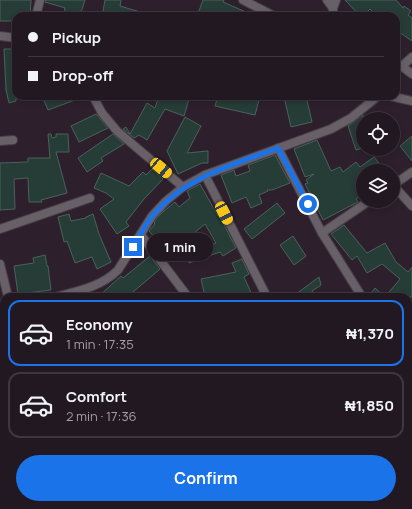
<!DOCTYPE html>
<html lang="en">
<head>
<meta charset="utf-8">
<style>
	body { margin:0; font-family:Manrope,sans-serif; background:#2e252e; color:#f1f3f6; height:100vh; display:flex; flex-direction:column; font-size:15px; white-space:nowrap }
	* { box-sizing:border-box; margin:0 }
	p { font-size:13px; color:#a2a0a5 }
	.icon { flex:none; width:22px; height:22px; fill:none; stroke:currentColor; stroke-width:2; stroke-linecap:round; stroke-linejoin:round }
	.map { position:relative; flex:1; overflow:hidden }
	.sheet { position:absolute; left:0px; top:293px; width:412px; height:216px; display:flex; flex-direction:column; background:#221821; border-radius:12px 12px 0 0; box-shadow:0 2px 6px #0003,0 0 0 1px #3f373f }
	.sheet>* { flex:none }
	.hud { position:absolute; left:12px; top:12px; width:388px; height:88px; border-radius:12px; box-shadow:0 2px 6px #0003,0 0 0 1px #3f373f; display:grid; align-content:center; height:88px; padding:0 16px; background:#221821 }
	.tools { position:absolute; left:356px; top:112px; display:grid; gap:8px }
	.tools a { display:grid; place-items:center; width:44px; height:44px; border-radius:50%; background:#221821; box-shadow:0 2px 6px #0003,0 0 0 1px #3f373f; font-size:20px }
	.end { position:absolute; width:18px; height:18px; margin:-9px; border:5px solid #1a73e8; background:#fff; box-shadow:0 0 0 2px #fff }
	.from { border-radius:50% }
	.bubble { position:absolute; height:28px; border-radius:14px; background:#221821; box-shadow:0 2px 6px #0003,0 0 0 1px #3f373f; font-size:13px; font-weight:700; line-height:28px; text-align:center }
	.car { position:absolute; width:12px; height:24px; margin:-12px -6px; border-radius:5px; box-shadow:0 0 3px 1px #0007; background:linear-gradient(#f5c518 24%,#345 0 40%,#f5c518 0 76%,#345 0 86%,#f5c518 0) }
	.hud b { display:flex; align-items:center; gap:14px; height:38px; font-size:15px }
	.hud b+b { border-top:1px solid #3f373f }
	.hud i { width:10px; height:10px; background:#f1f3f6 }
	ul { padding:7px 0 0; list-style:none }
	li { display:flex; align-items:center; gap:12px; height:66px; margin:0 8px 6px; padding:0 8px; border:2px solid #3f373f; border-radius:12px }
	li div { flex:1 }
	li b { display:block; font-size:15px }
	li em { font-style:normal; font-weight:700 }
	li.current { border-color:#1a73e8 }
	li>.icon { width:36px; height:36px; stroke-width:1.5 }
	.cta { display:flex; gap:8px; margin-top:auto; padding:8px 16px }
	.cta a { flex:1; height:46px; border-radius:24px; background:#1a73e8; color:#fff; font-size:16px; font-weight:700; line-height:46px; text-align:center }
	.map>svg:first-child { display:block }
	.building { fill:#263c36; stroke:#4a625b; fill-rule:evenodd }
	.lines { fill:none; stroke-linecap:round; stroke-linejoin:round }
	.minor-casing { stroke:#483c47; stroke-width:10 }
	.minor { stroke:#676066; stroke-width:8 }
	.route { stroke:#1a73e8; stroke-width:5 }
</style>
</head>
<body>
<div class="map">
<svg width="412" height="509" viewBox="0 0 412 509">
	<rect width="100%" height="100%" fill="#2d202c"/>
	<g class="building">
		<polygon points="0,0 31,0 30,16 16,16 16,21 0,21"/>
		<polygon points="45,0 85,0 80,16 63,16 65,8 45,2"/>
		<polygon points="105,0 121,0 120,6 147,14 147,16 112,16 113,13 103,11"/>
		<polygon points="203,0 224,0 223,2 255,16 212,16 199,11"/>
		<polygon points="345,0 396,0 403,8 404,6 411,11 408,15 412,18 412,41 396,30 396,16 377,16 370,9 363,16 360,16"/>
		<polygon points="4,49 16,49 16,101 9,103 6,90"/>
		<polygon points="42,96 83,96 83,97 48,110"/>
		<polygon points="159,96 190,96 184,116 165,109 147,140 139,135 134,138 123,129 126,127 130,134 147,103 155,108"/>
		<polygon points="218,96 260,96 255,115 215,106"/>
		<polygon points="289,96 306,96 312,122 291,127 284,97"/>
		<polygon points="96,114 108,128 79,142 71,126"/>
		<polygon points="363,115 363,148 356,150 348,126"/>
		<polygon points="185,117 201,126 187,153 208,151 208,163 202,163 178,174 167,151"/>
		<polygon points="48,134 51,134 52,138 56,137 56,134 68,134 69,152 56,152 67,193 41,200 42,202 29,202 28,178 14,179 15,209 0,210 0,163 28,162 28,158 50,158"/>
		<polygon points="113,134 124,144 101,158 103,161 87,172 78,158"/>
		<polygon points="412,136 412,161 400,146"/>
		<polygon points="317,140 331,171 340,167 343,172 356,162 360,167 374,157 385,171 363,171 363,194 356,199 358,202 323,220 305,184 308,183 306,180 314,174 305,177 294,149"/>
		<polygon points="275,155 290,183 272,190 267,190 268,191 259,195 262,203 251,208 246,197 232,203 221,175 234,170 236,176 250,171 248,165"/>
		<polygon points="152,169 163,179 144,199 126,222 129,226 117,234 100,209 114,199 106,193 94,188 101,173 129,186 143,172 146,175"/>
		<path d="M200,184L218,216L219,215L236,248L223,256L220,252L189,263L187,256L192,254L187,239L166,258L158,249L162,246L149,231L155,224L154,223L156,219L164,211L175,202L179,207L190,198L187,191ZM205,224L216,243L200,249L194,233Z"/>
		<polygon points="277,203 285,213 252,239 244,229"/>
		<polygon points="69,214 71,221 86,218 86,217 93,214 99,234 111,262 97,269 92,257 75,263 67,241 64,242 58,217"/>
		<polygon points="344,225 367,253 385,243 396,262 408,272 412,267 412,297 368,297 375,288 385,297 400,279 382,264 367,273 357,256 352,260 331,234"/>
		<polygon points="293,236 306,256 294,265 280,245"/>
		<polygon points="45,255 47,266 48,266 51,290 18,294 14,266 34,263 33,258"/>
		<polygon points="150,256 160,269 133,292 137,297 98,297 121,276 123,278"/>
		<polygon points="242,259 249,274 244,277 253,297 205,297 201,279 236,272 232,263"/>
		<polygon points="319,277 321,285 312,291 316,297 292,297"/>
	</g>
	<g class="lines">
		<g class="minor-casing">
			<g id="minor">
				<polyline points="243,0 274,16"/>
				<polyline points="327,0 333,8"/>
				<polyline points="36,16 40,0"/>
				<polyline points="333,16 333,8 336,0"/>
				<polyline points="0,36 16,38"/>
				<polyline points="396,62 412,74"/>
				<polyline points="402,66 412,57"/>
				<polyline points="93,96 102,113 117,131 183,187"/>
				<polyline points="390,96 412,101"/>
				<polyline points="0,141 13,140"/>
				<polyline points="278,148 322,233 362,297"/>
				<polyline points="205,175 267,297"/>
				<polyline points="393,185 412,206"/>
				<polyline points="393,185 412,172"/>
				<polyline points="0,229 90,198"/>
				<polyline points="322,233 369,201"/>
				<polyline points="141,235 188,297"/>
				<polyline points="0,264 8,297"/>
				<path d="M56,297C78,291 101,287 118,270L152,216L166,201L183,187L205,175L331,129L351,118L378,96"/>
				<polyline points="0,311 4,310"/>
				<polyline points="0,329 4,335"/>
				<polyline points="408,348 412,344"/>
				<polyline points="408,450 412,452"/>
				<polyline points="115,505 118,509"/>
				<polyline points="256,505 260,509"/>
				<polyline points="369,505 374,509"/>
				<polyline points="272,509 276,505"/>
			</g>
		</g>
		<use href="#minor" class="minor"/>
	</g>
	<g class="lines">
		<path class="route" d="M133,247C139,236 145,225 153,215C185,177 233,165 278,148L308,204"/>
	</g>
</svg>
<div class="tools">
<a><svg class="icon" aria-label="locate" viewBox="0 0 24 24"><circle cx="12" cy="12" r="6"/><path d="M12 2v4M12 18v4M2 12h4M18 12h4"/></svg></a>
<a><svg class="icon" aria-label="layers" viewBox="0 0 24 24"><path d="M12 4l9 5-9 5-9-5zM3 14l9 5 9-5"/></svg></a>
</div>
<i class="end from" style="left:308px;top:204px"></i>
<i class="end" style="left:133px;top:247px"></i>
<div class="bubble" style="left:147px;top:233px;width:66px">1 min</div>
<i class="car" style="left:161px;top:168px;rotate:130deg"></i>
<i class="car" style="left:224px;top:213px;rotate:153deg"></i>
<div class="hud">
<b><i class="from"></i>Pickup</b>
<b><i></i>Drop-off</b>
</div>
<section class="sheet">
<ul>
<li class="current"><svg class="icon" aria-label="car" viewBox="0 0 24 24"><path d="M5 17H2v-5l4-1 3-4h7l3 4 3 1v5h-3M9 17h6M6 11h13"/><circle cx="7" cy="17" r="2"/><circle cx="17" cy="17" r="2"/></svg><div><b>Economy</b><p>1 min · 17:35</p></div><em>₦1,370</em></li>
<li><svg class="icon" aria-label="car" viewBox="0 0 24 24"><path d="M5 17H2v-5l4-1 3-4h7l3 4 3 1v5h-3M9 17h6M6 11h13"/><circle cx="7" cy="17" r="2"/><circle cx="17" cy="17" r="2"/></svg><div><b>Comfort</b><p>2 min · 17:36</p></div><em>₦1,850</em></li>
</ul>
<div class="cta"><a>Confirm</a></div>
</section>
</div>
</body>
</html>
